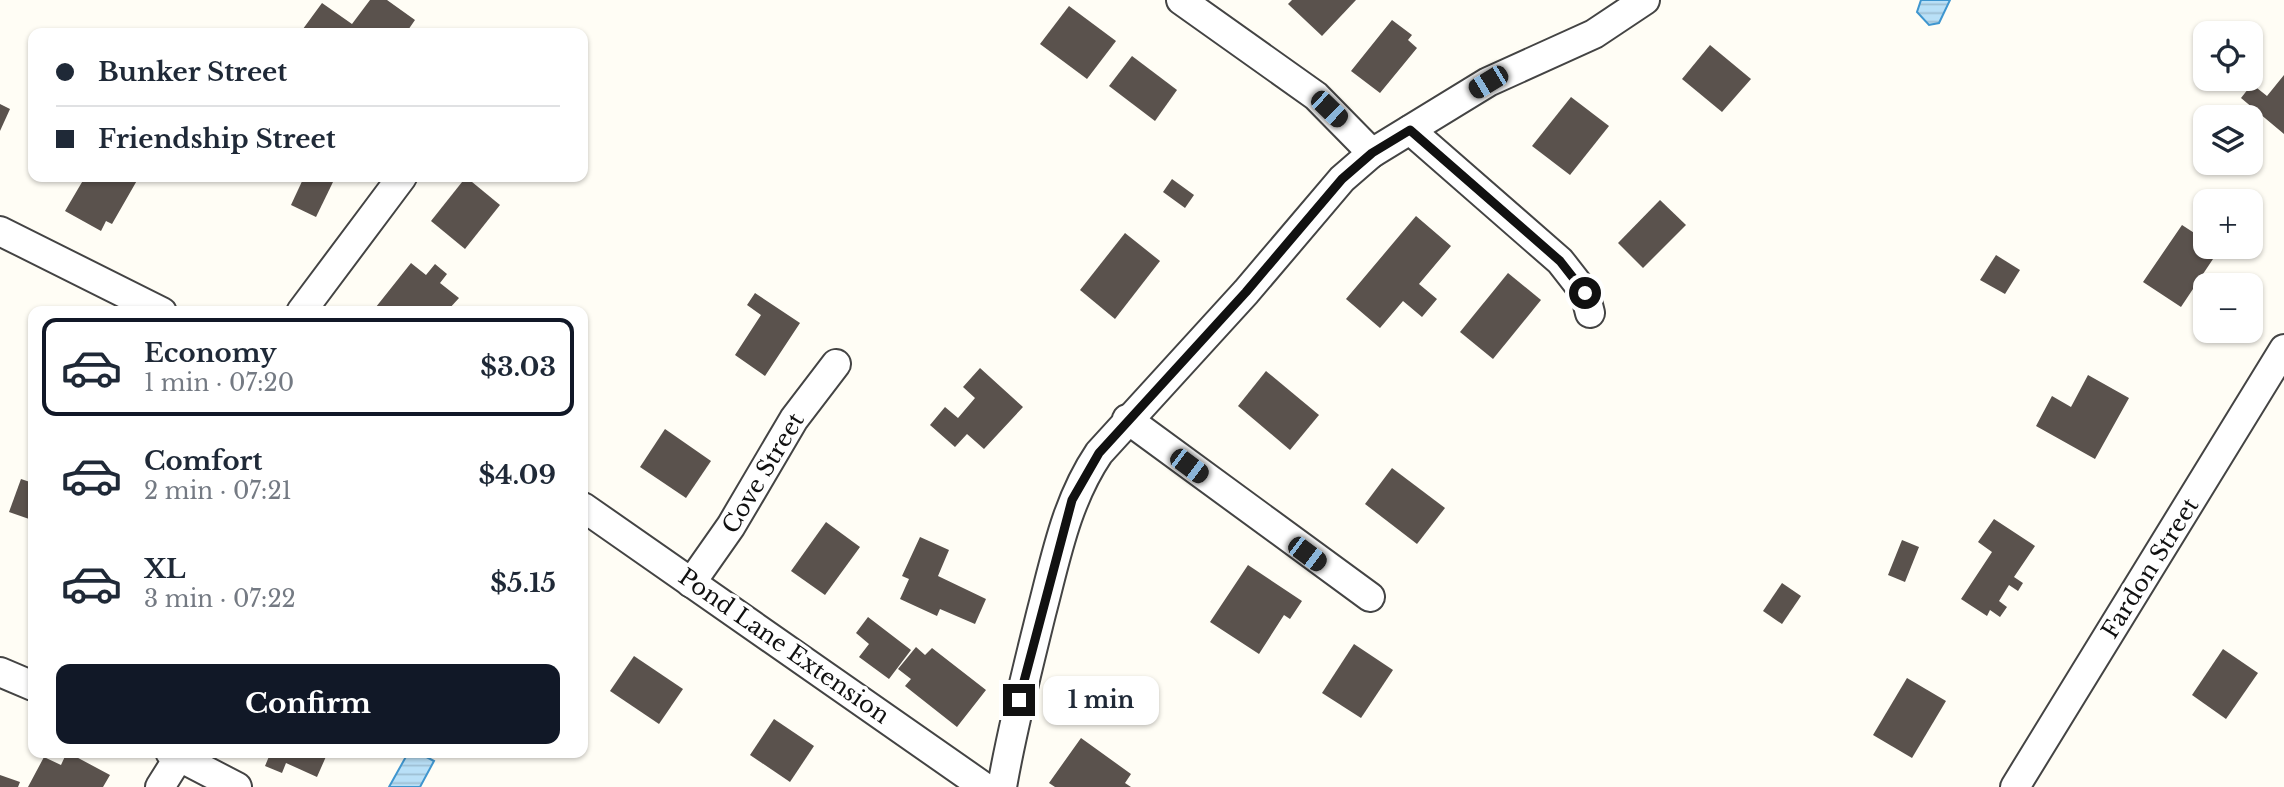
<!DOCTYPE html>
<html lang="en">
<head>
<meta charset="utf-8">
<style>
	body { margin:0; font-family:"Libre Baskerville",serif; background:#f6f6f7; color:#1f2937; height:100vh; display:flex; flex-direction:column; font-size:26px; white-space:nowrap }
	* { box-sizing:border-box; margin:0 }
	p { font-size:23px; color:#747a83 }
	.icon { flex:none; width:38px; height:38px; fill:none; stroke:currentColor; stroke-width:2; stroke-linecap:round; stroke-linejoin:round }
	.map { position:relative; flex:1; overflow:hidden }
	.sheet { position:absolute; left:28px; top:306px; width:560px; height:452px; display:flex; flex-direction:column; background:#fff; border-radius:14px; box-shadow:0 2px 5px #0004 }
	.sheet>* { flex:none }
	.banner { position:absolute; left:28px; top:28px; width:560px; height:154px; border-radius:14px; box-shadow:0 2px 5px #0004; display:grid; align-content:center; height:154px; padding:0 28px; background:#fff }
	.buttons { position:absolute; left:2193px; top:21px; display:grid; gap:14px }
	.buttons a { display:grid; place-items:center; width:70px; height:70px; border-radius:14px; background:#fff; box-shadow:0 2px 5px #0004; font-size:35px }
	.end { position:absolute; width:32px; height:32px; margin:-16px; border:9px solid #111; background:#fff; box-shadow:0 0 0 4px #fff }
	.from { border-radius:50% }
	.bubble { position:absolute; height:49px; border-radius:14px; background:#fff; box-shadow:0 2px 5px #0004; font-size:23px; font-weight:800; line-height:49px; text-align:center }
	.car { position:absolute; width:21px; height:42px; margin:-21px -10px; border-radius:9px; box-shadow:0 0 5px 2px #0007; background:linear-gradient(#222 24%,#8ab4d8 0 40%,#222 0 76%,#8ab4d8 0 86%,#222 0) }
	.banner b { display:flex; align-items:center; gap:24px; height:66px; font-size:26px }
	.banner b+b { border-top:2px solid #e0e1e3 }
	.banner i { width:18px; height:18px; background:#1f2937 }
	ul { padding:12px 0 0; list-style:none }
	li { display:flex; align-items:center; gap:21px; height:98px; margin:0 14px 10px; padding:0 14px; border:4px solid transparent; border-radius:14px }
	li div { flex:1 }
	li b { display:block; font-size:26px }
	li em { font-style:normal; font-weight:800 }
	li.current { border-color:#111827 }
	li>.icon { width:63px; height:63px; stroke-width:1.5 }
	.primary-button { display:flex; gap:14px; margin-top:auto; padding:14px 28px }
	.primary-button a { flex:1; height:80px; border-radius:14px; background:#111827; color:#fff; font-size:28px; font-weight:800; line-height:80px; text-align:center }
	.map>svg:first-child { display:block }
	.water { fill:url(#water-rules); stroke:#3f96cf; stroke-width:2 }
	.building { fill:#5a524d }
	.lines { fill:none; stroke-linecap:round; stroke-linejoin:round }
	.minor-casing { stroke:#444; stroke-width:32 }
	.minor { stroke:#fff; stroke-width:28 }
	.route { stroke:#111; stroke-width:9 }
	.labels { text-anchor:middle; stroke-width:7; stroke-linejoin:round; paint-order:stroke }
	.street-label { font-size:23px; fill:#111; stroke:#fff }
</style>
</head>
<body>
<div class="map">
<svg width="2284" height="787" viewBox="0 0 2284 787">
	<defs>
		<pattern id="water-rules" width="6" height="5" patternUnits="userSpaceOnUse" patternTransform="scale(1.75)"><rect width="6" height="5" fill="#b9e0f7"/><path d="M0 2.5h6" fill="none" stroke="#9ebfd3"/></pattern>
	</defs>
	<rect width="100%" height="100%" fill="#fffdf5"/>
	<g class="water">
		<polygon points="1921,0 1950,0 1939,23 1929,25 1917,12"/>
		<polygon points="408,753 419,753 434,761 420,787 389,787"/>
	</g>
	<g class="building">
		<polygon points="370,0 387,0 415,20 406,33 300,33 322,3 352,24"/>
		<polygon points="1292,0 1356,0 1322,36 1288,4"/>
		<polygon points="1069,6 1116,41 1087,79 1040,44"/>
		<polygon points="1392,20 1412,35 1408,40 1417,48 1380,93 1351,71"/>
		<polygon points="1710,45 1751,79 1722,112 1682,79"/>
		<polygon points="1132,56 1177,90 1155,121 1109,86"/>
		<polygon points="2284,75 2284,134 2241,98 2252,84 2267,96"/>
		<polygon points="1571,97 1609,126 1570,175 1532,146"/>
		<polygon points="0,104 10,109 0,131"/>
		<polygon points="85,177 139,177 112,224 106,221 101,231 65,211"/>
		<polygon points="304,177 321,177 333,182 316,217 291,205"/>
		<polygon points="466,177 500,205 465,249 431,221"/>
		<polygon points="1172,179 1194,195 1185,208 1163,192"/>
		<polygon points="1660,200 1686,225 1643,268 1618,243"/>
		<polygon points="1416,216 1451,246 1419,284 1437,299 1422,317 1403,301 1380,328 1346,299"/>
		<polygon points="2182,225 2205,240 2205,247 2219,250 2181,307 2143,282"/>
		<polygon points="1125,233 1160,261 1115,319 1080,290"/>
		<polygon points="1996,255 2020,270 2005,294 1980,280"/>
		<polygon points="411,263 426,275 435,264 447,274 440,283 459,298 448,310 443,306 439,312 372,312"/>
		<polygon points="1508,273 1541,300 1493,359 1460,332"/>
		<polygon points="755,293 800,323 765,376 735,355 761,315 747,305"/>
		<polygon points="980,368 1023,407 984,449 967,434 955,447 930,425 945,407 958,418 975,398 963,387"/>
		<polygon points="1266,371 1319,415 1290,450 1238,406"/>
		<polygon points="2088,375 2129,398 2095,459 2036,426 2052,396 2071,407"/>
		<polygon points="665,429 711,461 686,498 640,467"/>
		<polygon points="1392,468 1445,508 1417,544 1365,504"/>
		<polygon points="21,479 33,483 32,520 9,512"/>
		<polygon points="1994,519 2035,546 2014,577 2023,583 2018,591 2009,585 1999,601 2007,607 2000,617 1990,610 1987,616 1961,599 1992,552 1978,542"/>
		<polygon points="826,522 860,547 825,595 791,571"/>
		<polygon points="920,537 949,550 938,576 986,599 975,624 940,609 937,616 900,599 909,579 902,576"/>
		<polygon points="1902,540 1919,547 1905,582 1888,575"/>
		<polygon points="1248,565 1302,601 1290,619 1284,615 1259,654 1210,622"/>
		<polygon points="1782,583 1801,596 1782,624 1763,611"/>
		<polygon points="868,617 911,650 889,679 859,657 869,644 856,633"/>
		<polygon points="1354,644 1393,670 1361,718 1322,693"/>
		<polygon points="916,647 925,655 932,648 986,690 957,727 905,686 911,679 898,669"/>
		<polygon points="2223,649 2258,673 2226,719 2192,695"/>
		<polygon points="634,656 683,689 659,724 610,691"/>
		<polygon points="1907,678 1946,701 1912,758 1873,735"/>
		<polygon points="774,719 814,746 790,782 750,755"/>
		<polygon points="1081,738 1131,774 1125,783 1131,787 1055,787 1049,783"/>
		<polygon points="67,752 110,775 103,787 28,787 44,757 61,765"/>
		<polygon points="266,752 328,752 317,777 286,763 282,773 265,766 270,754"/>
		<polygon points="0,775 20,782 18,787 0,787"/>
	</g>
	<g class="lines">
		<g class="minor-casing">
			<g id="minor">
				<polyline points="1181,0 1316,96 1372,153"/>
				<polyline points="1410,130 1560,261 1585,293 1590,313"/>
				<polyline points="0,231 162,312"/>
				<polyline points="301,312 402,177"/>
				<polyline points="1127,419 1370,597"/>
				<polyline points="583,507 984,787"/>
				<polyline points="691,583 731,526 794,419 836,364"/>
				<polyline points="0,672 33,686"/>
				<polyline points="170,752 237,787"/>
				<polyline points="160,787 182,752"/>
				<path d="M1002,787C1012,729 1027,671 1041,614C1056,557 1066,502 1099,453L1246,292L1342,179L1372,153L1488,82L1594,34L1645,0"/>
				<polyline points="2015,787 2284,349"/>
			</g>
		</g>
		<use href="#minor" class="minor"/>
	</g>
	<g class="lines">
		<polyline class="route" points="1019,700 1072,500 1099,453 1246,292 1342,179 1372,153 1410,130 1560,261 1585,293"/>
	</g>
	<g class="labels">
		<g class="street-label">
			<text transform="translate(763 473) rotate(-59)" y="8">Cove Street</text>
			<text transform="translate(2150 568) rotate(-58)" y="8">Fardon Street</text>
			<text transform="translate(784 646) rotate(35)" y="8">Pond Lane Extension</text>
		</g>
	</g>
</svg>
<div class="buttons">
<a><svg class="icon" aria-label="locate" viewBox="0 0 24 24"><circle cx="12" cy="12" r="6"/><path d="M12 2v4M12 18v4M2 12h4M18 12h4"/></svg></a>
<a><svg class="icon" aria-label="layers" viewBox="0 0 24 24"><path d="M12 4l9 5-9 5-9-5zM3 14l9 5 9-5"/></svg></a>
<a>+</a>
<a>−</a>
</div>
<i class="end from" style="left:1585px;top:293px"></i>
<i class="end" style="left:1019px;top:700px"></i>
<div class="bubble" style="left:1043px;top:676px;width:116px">1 min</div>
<i class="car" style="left:1488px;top:82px;rotate:239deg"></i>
<i class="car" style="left:1329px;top:109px;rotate:134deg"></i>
<i class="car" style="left:1189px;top:466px;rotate:127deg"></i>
<i class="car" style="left:1307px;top:554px;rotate:127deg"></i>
<div class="banner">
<b><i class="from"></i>Bunker Street</b>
<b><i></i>Friendship Street</b>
</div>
<section class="sheet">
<ul>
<li class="current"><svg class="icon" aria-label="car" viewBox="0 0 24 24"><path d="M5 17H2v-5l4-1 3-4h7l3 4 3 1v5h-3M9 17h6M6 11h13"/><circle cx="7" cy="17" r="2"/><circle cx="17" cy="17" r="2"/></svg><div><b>Economy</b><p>1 min · 07:20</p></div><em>$3.03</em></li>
<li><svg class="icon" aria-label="car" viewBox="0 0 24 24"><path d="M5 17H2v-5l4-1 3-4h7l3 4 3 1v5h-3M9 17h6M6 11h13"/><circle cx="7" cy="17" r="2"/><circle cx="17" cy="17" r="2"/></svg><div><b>Comfort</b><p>2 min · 07:21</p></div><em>$4.09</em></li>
<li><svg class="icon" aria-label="car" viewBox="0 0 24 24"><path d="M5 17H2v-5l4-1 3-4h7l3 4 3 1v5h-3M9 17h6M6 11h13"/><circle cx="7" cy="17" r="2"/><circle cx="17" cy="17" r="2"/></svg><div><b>XL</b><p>3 min · 07:22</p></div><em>$5.15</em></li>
</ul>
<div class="primary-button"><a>Confirm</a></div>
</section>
</div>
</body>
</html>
